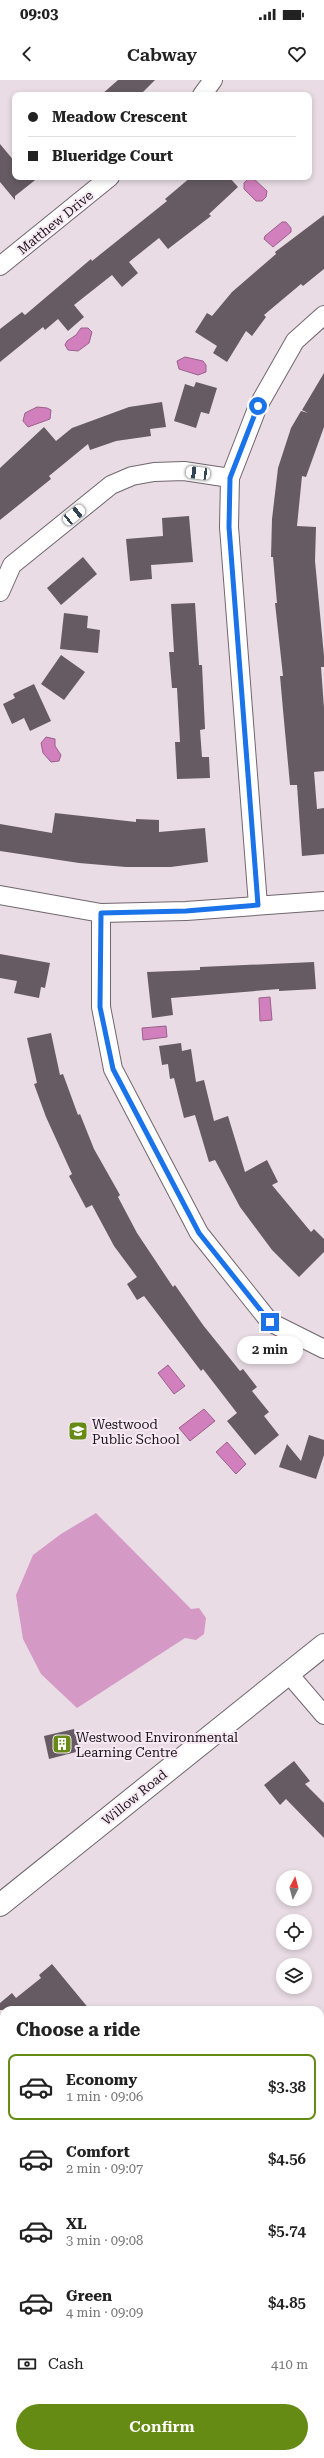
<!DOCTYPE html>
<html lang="en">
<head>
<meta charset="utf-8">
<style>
	body { margin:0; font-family:"Roboto Serif",serif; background:#f2f2f2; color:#222; height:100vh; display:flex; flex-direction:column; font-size:15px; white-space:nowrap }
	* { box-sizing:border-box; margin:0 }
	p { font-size:13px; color:#767676 }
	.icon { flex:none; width:22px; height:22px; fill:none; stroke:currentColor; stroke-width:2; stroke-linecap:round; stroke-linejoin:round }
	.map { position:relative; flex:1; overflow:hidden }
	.drawer { position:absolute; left:0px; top:1926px; width:324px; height:452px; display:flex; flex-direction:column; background:#fff; border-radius:12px 12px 0 0; box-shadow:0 2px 6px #0003 }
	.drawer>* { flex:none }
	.hud { position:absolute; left:12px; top:12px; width:300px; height:88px; border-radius:8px; box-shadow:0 2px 6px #0003; display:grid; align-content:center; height:88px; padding:0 16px; background:#fff }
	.needle { width:26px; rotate:6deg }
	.fabs { position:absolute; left:276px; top:1790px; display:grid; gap:8px }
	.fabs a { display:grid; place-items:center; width:36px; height:36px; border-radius:50%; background:#fff; box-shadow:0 2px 6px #0003; font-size:20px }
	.end { position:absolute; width:18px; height:18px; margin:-9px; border:5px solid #1a73e8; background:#fff; box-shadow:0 0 0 2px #fff }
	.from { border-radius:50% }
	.bubble { position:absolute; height:28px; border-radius:14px; background:#fff; box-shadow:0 2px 6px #0003; font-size:13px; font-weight:600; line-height:28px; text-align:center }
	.car { position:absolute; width:12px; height:24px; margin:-12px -6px; border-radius:5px; box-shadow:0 0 3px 1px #0007; background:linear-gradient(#fff 24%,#345 0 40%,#fff 0 76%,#345 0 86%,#fff 0) }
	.hud b { display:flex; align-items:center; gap:14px; height:38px; font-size:15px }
	.hud b+b { border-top:1px solid #e0e0e0 }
	.hud i { width:10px; height:10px; background:#222 }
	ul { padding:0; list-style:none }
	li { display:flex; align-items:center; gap:12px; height:66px; margin:0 8px 6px; padding:0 8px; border:2px solid transparent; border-radius:8px }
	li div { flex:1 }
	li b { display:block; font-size:15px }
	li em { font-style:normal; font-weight:600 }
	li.on { border-color:#668b14 }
	li>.icon { width:36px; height:36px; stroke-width:1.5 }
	h2 { padding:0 16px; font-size:18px; line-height:48px }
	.pay { display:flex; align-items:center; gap:10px; height:44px; padding:0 16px; font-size:15px }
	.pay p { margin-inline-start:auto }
	.action { display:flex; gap:8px; margin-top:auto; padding:8px 16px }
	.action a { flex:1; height:46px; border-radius:24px; background:#668b14; color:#fff; font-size:16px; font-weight:600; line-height:46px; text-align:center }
	.status { display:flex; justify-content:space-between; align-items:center; height:28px; padding:0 20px; background:#fff; direction:ltr }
	.status svg { height:11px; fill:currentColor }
	header { display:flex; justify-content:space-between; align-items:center; height:52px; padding:0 16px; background:#fff; font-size:18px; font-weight:600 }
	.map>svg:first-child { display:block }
	.green { fill:#d599c6 }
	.water { fill:#d180bd; stroke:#9a608c }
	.building { fill:#665b63 }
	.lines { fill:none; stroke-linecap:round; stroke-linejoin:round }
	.street-casing { stroke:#71666e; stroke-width:20 }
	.secondary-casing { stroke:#71666e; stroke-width:24 }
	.street { stroke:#fff; stroke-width:18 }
	.secondary { stroke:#fff; stroke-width:22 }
	.route { stroke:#1a73e8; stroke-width:5 }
	.labels { text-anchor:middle; stroke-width:4; stroke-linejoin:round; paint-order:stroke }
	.street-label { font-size:13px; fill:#1b1619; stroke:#f7e9f3 }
	.poi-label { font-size:13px; fill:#1b1619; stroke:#f7e9f3; text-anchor:start }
</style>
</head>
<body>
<div class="status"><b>09:03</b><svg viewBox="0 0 49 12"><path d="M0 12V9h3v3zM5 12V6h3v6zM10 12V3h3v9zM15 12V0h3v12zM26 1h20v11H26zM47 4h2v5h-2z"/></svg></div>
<header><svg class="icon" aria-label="back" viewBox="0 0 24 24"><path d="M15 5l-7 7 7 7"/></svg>Cabway<svg class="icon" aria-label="heart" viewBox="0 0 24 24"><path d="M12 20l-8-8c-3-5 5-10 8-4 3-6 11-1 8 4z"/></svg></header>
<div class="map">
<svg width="324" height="2378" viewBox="0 0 324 2378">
	<rect width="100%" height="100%" fill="#e9dce5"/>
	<polygon class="green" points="96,1433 191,1529 199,1528 206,1538 204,1554 196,1560 185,1558 77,1628 41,1594 23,1559 16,1515 33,1475 61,1454"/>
	<g class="water">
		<polygon points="248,99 254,99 267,111 266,117 262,121 256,121 244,109 244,103"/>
		<polygon points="282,142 286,142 291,148 291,152 273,167 264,159 265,156"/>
		<polygon points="81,248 88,248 92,252 89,263 78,271 68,270 65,265 67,261 76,255"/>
		<polygon points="185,277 203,281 206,285 206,292 198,295 179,289 177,281"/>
		<polygon points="37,327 47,328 51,330 50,339 28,347 23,341 25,333"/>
		<polygon points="46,657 55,659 55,666 61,675 59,681 51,682 43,673 41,663"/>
		<polygon points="270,917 272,940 260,941 259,918"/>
		<polygon points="166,946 167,957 143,960 142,948"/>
		<polygon points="168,1285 185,1306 174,1314 158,1293"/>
		<polygon points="204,1329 215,1341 190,1361 179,1348"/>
		<polygon points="227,1362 246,1384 236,1394 216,1372"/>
	</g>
	<g class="building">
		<polygon points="118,0 155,0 140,15 101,15"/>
		<polygon points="0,64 15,82 15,97 39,97 15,116 15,120 0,102"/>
		<polygon points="191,97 229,97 238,107 209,134 211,136 168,169 159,158 129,182 138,193 122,207 112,195 74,225 84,237 68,251 58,239 45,250 43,247 0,282 0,249 22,232 25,235 91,179 92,181 167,121 165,119"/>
		<polygon points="324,135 324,189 303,206 301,204 264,235 266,237 252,256 246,251 227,282 213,273 217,266 195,252 207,233 212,236 232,212 276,174 275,172"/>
		<polygon points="324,293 324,347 306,397 302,396 297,446 316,447 315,481 324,576 324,587 321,587 324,628 324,691 314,692 317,729 324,728 324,774 302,776 297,705 290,705 283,630 280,596 283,596 275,523 277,523 273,477 271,477 272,439 278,388 291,348 301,331 308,333 302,330"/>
		<polygon points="196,302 217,308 209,334 201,332 196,348 174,341 185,304 194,307"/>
		<polygon points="162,322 166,347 150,349 151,356 116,361 90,370 88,364 49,396 51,399 0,440 0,388 44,347 56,361 72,348 129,327"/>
		<polygon points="189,436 193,482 151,485 152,499 130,501 126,459 163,456 162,438"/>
		<polygon points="83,477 97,494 61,525 47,508"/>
		<polygon points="195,523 199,585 202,585 203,606 205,649 200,650 202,677 209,677 210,698 177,699 175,662 180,662 177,608 172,608 169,572 174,572 171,524"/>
		<polygon points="64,533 88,536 87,548 100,550 98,573 60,569"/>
		<polygon points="61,575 85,592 64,620 41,604"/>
		<polygon points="34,604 51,641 30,651 24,638 12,644 3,624 15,618 13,614"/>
		<polygon points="55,733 136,742 136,739 159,740 159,752 205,748 208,782 171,787 126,787 79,783 0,771 0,744 52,753"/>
		<polygon points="0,874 50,883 45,908 41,907 39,918 14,913 17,901 0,898"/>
		<polygon points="314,882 316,909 279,911 279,909 171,918 173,935 152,938 147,892 200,890 200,887"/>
		<polygon points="51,953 60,995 63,994 78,1035 80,1034 94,1069 120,1115 118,1117 137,1153 173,1207 175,1205 203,1245 240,1291 243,1289 257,1307 252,1311 269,1332 264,1336 279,1355 255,1375 227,1341 237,1333 203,1289 201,1291 144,1216 137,1220 127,1204 137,1197 114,1166 92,1125 86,1128 69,1096 72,1094 46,1037 34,1004 37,1003 27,958"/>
		<polygon points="181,963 182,971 191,969 196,1002 204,1000 214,1041 228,1036 245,1092 267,1080 278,1102 272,1105 311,1152 314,1149 324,1159 324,1172 299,1197 272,1170 240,1127 215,1080 209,1082 195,1035 184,1038 174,998 170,999 168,984 162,985 159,966"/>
		<polygon points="309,1355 324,1360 324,1375 316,1399 279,1387 287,1364 301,1381"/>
		<polygon points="74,1649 80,1671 49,1679 44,1656"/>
		<polygon points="294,1681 310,1701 305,1704 324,1723 324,1758 286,1719 280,1725 264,1705"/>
		<polygon points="52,1884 90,1930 0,1930 0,1923 12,1913 16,1918 41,1898 39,1895"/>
	</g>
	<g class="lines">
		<g class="street-casing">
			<g id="street">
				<polyline points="202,15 213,0"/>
				<polyline points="0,186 110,97"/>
				<polyline points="0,512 12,485 111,405 132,396 154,392 184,391 230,398"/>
				<polyline points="0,815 101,833 186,831 324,821"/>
				<polyline points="258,825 229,447 230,398 258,326 295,261 324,235"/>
				<polyline points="101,833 101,927 113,989 199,1153 270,1242 324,1269"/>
				<polyline points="288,1593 324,1635"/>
			</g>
		</g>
		<g class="secondary-casing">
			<g id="secondary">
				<polyline points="0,1825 324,1565"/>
				<polyline points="0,2157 4,2160"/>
				<polyline points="320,2304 324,2305"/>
			</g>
		</g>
		<use href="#street" class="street"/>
		<use href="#secondary" class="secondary"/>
	</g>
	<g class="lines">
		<polyline class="route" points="258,326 230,398 229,447 258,825 186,831 101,833 100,927 113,989 199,1153 270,1242"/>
	</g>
	<defs>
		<g id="school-square" transform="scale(1)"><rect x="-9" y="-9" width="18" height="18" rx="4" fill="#668b14" stroke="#f7e9f3"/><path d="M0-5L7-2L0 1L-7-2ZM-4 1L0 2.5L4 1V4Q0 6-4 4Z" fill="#fff"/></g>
		<g id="building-square" transform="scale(1)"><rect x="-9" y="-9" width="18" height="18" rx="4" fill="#668b14" stroke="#f7e9f3"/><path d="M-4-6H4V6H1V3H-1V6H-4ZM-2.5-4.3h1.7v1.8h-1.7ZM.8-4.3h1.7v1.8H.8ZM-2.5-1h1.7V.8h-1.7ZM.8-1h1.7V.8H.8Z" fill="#fff"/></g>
	</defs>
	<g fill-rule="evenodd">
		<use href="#school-square" x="78" y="1351"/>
		<use href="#building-square" x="62" y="1664"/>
	</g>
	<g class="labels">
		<g class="street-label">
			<text transform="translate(55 142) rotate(-39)" y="5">Matthew Drive</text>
			<text transform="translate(134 1717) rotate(-39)" y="5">Willow Road</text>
		</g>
		<g class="poi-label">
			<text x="92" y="1349">Westwood<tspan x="92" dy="15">Public School</tspan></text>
			<text x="76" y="1662">Westwood Environmental<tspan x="76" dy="15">Learning Centre</tspan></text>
		</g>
	</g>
</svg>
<div class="fabs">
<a><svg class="needle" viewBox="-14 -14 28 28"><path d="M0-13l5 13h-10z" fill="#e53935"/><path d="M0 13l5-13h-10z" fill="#767676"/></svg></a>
<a><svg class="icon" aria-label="locate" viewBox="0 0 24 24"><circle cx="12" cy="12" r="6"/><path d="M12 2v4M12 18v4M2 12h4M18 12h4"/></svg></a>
<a><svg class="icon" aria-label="layers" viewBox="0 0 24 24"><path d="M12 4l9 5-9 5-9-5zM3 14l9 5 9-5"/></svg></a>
</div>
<i class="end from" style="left:258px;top:326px"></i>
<i class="end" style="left:270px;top:1242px"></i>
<div class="bubble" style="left:237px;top:1256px;width:66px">2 min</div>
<i class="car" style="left:198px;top:393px;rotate:277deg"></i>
<i class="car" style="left:74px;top:435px;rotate:51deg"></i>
<div class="hud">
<b><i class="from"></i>Meadow Crescent</b>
<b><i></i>Blueridge Court</b>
</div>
<section class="drawer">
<h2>Choose a ride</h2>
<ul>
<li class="on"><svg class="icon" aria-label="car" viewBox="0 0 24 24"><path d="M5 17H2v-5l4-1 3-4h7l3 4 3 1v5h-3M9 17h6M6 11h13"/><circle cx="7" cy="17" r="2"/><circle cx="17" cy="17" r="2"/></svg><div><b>Economy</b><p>1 min · 09:06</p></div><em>$3.38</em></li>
<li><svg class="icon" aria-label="car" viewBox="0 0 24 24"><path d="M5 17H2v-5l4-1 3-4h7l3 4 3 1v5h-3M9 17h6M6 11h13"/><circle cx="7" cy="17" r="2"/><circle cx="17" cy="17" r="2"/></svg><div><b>Comfort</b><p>2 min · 09:07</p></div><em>$4.56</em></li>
<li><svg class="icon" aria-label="car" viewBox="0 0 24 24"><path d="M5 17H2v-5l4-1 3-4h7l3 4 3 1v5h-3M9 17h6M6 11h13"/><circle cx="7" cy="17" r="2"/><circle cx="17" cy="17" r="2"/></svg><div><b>XL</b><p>3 min · 09:08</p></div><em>$5.74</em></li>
<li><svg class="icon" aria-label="car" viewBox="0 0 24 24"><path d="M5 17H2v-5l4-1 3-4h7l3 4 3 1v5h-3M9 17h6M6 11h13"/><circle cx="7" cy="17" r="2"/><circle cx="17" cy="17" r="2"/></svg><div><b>Green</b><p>4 min · 09:09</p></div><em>$4.85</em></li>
</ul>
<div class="pay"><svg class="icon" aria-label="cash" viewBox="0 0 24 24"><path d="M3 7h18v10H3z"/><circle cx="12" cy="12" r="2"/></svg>Cash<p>410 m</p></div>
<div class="action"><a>Confirm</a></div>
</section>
</div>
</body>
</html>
